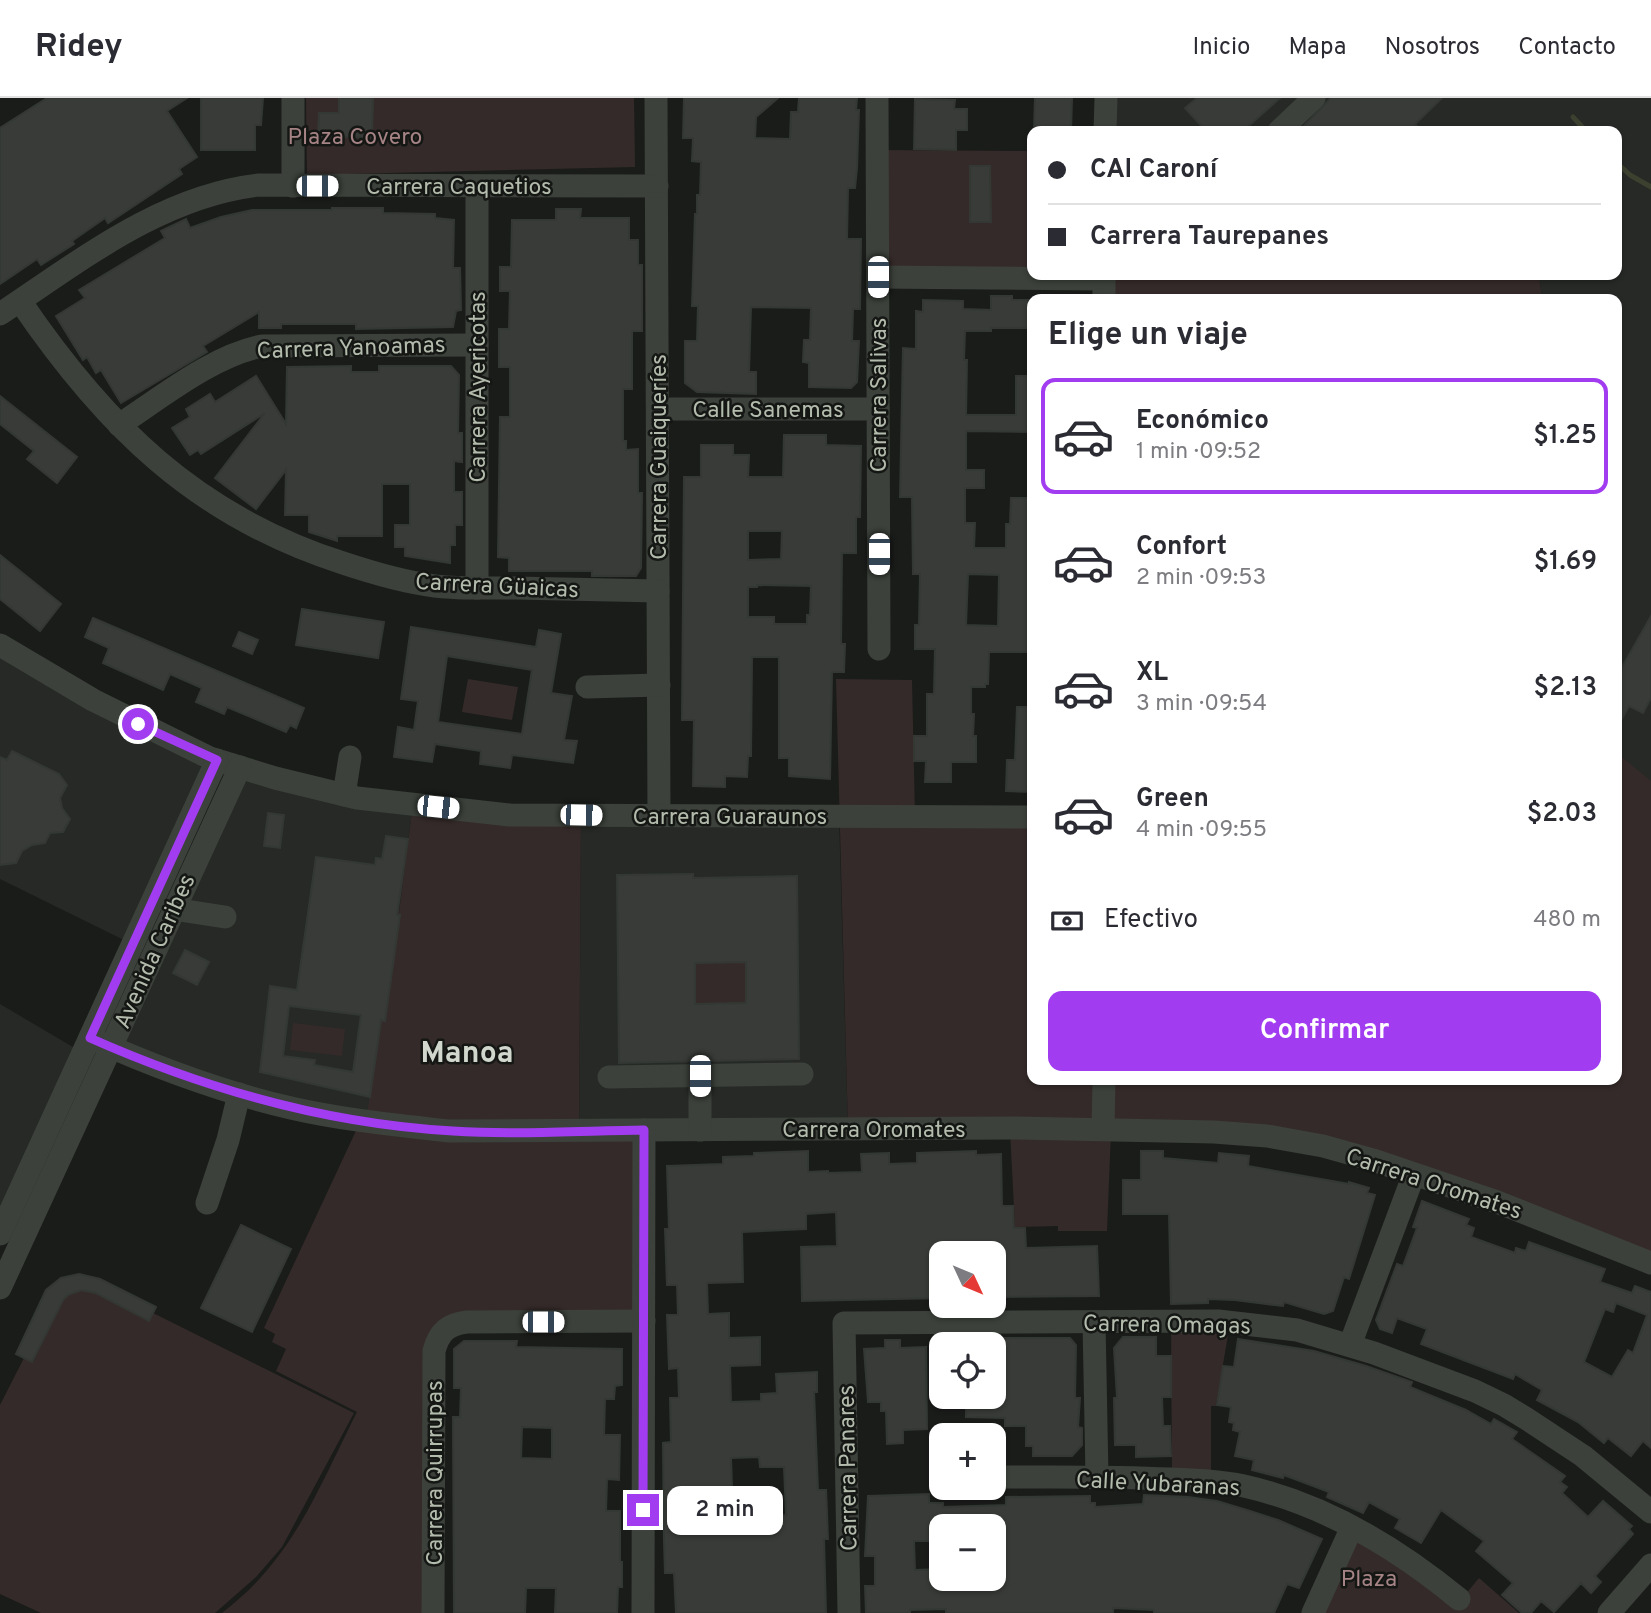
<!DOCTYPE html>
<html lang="es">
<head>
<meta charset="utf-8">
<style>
	body { margin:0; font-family:Overpass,sans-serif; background:#f2f2f3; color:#2b2b33; height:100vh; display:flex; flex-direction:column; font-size:26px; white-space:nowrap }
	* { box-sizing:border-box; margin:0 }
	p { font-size:23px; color:#7c7c81 }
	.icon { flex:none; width:38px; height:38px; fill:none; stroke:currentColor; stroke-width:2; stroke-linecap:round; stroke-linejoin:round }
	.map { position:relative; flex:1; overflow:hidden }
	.side { position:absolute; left:1027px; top:196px; width:595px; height:791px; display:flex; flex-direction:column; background:#fff; border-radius:14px; box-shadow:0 2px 5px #0004 }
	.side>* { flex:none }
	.hud { position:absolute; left:1027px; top:28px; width:595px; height:154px; border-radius:14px; box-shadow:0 2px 5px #0004; display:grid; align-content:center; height:154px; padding:0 21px; background:#fff }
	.needle { width:46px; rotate:134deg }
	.tools { position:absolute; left:929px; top:1143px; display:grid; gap:14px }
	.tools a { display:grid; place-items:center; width:77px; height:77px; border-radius:14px; background:#fff; box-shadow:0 2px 5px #0004; font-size:35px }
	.end { position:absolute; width:32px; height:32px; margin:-16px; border:9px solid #a13cf1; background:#fff; box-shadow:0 0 0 4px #fff }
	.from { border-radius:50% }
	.bubble { position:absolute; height:49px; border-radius:14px; background:#fff; box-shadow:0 2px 5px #0004; font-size:23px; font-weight:600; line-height:49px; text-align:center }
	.car { position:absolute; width:21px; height:42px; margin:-21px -10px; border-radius:9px; box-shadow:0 0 5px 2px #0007; background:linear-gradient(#fff 24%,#345 0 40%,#fff 0 76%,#345 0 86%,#fff 0) }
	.hud b { display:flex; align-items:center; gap:24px; height:66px; font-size:26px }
	.hud b+b { border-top:2px solid #e1e1e2 }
	.hud i { width:18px; height:18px; background:#2b2b33 }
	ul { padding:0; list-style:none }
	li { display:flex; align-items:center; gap:21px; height:116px; margin:0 14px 10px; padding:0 7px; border:4px solid transparent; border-radius:14px }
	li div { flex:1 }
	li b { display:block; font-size:26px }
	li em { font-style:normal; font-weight:600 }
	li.selected { border-color:#a13cf1 }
	li>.icon { width:63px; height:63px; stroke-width:1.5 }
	h2 { padding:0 21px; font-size:32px; line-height:84px }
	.pay { display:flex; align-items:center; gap:18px; height:77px; padding:0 21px; font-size:26px }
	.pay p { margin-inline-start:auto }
	.primary-button { display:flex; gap:14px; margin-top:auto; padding:14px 21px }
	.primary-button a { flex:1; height:80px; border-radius:14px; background:#a13cf1; color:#fff; font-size:28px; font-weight:600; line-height:80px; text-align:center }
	header { display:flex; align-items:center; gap:42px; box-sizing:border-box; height:98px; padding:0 35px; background:#fff; border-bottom:2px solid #e1e1e2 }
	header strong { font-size:33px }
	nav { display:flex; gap:38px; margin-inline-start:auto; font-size:24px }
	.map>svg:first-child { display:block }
	.built { fill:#262926 }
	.green { fill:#342a29 }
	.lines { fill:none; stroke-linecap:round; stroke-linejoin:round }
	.stream { stroke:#3b402f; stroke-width:5 }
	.building { fill:#383b37; stroke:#343834; stroke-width:2; fill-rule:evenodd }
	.minor { stroke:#3c413b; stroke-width:23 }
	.route { stroke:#a13cf1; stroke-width:9 }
	.labels { text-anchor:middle; stroke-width:5; stroke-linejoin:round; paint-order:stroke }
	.park-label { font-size:23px; fill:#a68485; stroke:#151715 }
	.street-label { font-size:23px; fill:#b3bbac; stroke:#151715 }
	.district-label { font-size:30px; font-weight:bold; fill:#d1d7cd; stroke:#151715 }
</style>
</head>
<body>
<header>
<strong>Ridey</strong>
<nav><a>Inicio</a><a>Mapa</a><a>Nosotros</a><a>Contacto</a></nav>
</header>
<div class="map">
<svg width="1651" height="1515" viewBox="0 0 1651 1515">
	<rect width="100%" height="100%" fill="#1a1c1a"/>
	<g class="built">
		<polygon points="1109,0 1651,0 1651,685 1617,656 1617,201 1542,201 1539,177 1617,177 1617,33 1108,33"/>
		<polygon points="0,556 210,660 132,846 0,781"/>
		<polygon points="240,669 413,706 385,923 366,1023 111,950"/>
		<polygon points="581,717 839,719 848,1031 579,1033"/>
		<polygon points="0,906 83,955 0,1136"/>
	</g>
	<g class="green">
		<polygon points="306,0 634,0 635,69 307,77"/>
		<polygon points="878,52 1032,53 1032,177 1539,177 1542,201 1104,201 1104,181 878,179"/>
		<polygon points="468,581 518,589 512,622 462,614"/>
		<polygon points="836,581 912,582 915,719 1032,719 1032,982 1617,982 1617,655 1651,683 1651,1165 1323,1048 848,1031"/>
		<path d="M413,706L581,717L579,1032H644V1223L441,1235L433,1515H222C293,1461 318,1391 357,1314L276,1273L286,1251L272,1244L275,1236L264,1230L361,1022L366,1023L381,922H385Z"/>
		<polygon points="746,864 746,905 695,906 695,865"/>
		<polygon points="293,925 345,931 342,958 290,952"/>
		<polygon points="1010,1032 1111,1033 1107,1133 1058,1133 1058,1128 1015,1129"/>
		<polygon points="81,1192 96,1195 148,1223 153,1215 354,1315 282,1449 256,1479 215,1515 41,1515 0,1496 0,1307 24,1260 33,1264 63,1202 68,1197"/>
		<polygon points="1171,1223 1230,1225 1216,1308 1211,1308 1211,1382 1172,1380"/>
		<polygon points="1353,1431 1460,1503 1479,1480 1519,1515 1315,1515"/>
	</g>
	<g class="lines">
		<g class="stream">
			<polyline points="1573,19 1586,33"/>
			<polyline points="1617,65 1630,77 1651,89"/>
		</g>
	</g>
	<g class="building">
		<polygon points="47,0 187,0 167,13 197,59 179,71 182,76 108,125 105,120 72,143 74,146 41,167 37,161 0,186 0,30"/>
		<polygon points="201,0 263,0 261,27 255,27 255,52 201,52"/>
		<polygon points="339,0 373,0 372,40 318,38 319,15 339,15"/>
		<polygon points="684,0 778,0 756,19 755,40 790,41 791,14 798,14 799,0 857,0 856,12 859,12 857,70 855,90 848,90 847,141 861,141 860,211 853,211 852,243 859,243 857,284 851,290 809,289 809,265 803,264 804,242 810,242 811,210 751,209 749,274 756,274 756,296 697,294 685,285 685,243 697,243 698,208 692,208 695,116 697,116 697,97 700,97 701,64 692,63 693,40 683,40"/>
		<polygon points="1035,0 1072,0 1071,33 1034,33"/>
		<polygon points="1197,0 1280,0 1243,33 1206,33 1185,10"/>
		<polygon points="1331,0 1442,0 1415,26 1422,33 1299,33"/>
		<polygon points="915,1 955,2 954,11 967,11 967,32 956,32 956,52 914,51"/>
		<polygon points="970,68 990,68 991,124 970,124"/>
		<polygon points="332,110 383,110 383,115 435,116 435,120 454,122 453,170 460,170 461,212 456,213 453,229 356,231 356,226 281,226 281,230 259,230 259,214 203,248 207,254 121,305 101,272 96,275 87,259 83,262 56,218 85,200 79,192 165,140 161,133 186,121 190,130 221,119 252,112 332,112"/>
		<polygon points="556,111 581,111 580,120 629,120 629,142 638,142 638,167 642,167 642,233 632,233 632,291 623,291 623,343 626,343 626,352 638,351 638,395 642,395 641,470 636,478 592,478 592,473 509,473 509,460 498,459 500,319 510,319 510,269 499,269 499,231 509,231 510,193 500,193 500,169 511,169 512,122 556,122"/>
		<path d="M991,198H1012V202H1032V230H991V233H965L964,262H967L966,317H1016V278H1032V334L966,333V372H984V390H965V425H975L974,450H1006V426H1010L1011,400H1032V554H989L988,586H985V589H971V616H974L973,638H976V664H951V684H925L926,663H914V638H927V596H934L935,551H915V527H919L920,476H913L912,399H900L903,250L916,251V213L923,214V202L963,203V211L991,212ZM968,476L999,477L998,528L966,527Z"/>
		<polygon points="351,268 351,274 379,274 379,268 451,268 459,277 458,335 462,335 462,364 454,363 454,394 462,394 462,427 455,427 455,447 450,447 450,465 405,458 405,449 395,449 395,427 410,427 410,386 382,386 382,438 337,438 337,443 309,434 309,417 285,417 286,372 256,411 215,380 265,315 201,356 198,352 190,357 172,330 190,319 186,311 210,296 215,304 256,278 286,326 287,269"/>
		<polygon points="0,298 77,359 57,385 27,361 34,353 0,326"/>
		<path d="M784,337H826V347L861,348L860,419H856V455H842L841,546H845L844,574H832L830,681L789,678V660H779V559H752L751,658H748L747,679L725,678V689L693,688L694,622H682L684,379H701V347H733V357H749L748,379H783ZM748,433H782L781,461L748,462ZM757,487L811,488L810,517H807V526H774V519H748V489H757Z"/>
		<polygon points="0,457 61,506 40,533 0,501"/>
		<polygon points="302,511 384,524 378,560 296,547"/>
		<polygon points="1651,518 1651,600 1643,615 1629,608 1617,630 1617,578"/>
		<polygon points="93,520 304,610 296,630 290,627 286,634 227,609 224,616 196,604 202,590 170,576 163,592 103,565 109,550 85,539"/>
		<path d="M411,529L536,549L539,532L561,536L551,595L572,598L564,642L577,643L573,665L512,657L510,670L480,666L481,653L435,646L432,664L394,659L398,629L414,632L418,603L401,601ZM447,558L532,572L522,636L438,624Z"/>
		<polygon points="239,534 258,542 252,556 233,548"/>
		<polygon points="1017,609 1032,609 1032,694 1006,693 1007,662 1015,662"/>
		<polygon points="12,653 59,676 67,687 60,700 62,710 70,721 63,734 50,735 45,745 32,747 22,753 16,765 0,767 0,659 7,662"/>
		<polygon points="268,715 284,717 280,750 264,748"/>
		<path d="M386,738L408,741L397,817H400L385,923L381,922L370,999L260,974L270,888L297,892L316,759L375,767L376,760L382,761ZM289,908L361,917L353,974L314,967L315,962L283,958Z"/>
		<path d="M693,776V780L797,778L799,961L619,965L617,777ZM746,864V905L695,906V865Z"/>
		<polygon points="185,852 209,864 197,887 173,875"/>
		<path d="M808,1053V1074L828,1073V1075L862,1074L861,1056L889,1055V1066L917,1065V1055L976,1053V1057L1001,1056L1002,1108H1013L1014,1130H1025L1026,1150L1097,1148L1099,1198L994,1199V1155H942V1200L802,1203L801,1149L837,1148L836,1114L806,1116V1131L742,1134L743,1184L707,1185L708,1216L729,1215V1240L760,1239V1267L730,1268L731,1304L761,1303V1296L777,1295L776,1276L817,1274V1294H814L818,1392H826L827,1415L828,1441H824L826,1515H676L674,1475H665L664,1443L663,1345L671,1344L670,1300H679L678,1270L669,1271L667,1217H678L677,1187H667L665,1131H669L667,1068L723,1066V1059L754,1058V1055ZM759,1359L760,1369H784L786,1417L733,1418L731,1360Z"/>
		<polygon points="1141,1053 1163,1053 1163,1060 1218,1065 1219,1055 1249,1058 1248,1068 1349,1086 1349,1084 1369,1090 1367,1095 1375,1097 1349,1181 1344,1179 1333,1213 1324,1216 1284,1204 1283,1208 1235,1202 1208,1201 1208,1205 1171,1206 1169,1116 1123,1116 1123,1082 1141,1082"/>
		<path d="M1422,1103L1469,1121L1466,1127L1474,1130L1471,1139L1515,1155L1516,1150L1526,1153L1529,1144L1605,1171L1600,1184L1632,1195L1635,1188L1651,1194V1350L1643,1343L1631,1358L1608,1340L1604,1345L1578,1324L1537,1302L1542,1292L1515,1276L1513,1281L1421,1246L1427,1231L1397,1220L1392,1235L1380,1231L1376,1222L1397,1166L1403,1168L1417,1130L1413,1129ZM1616,1205L1647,1217L1633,1255L1628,1252L1612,1279L1584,1264L1605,1211L1613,1214Z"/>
		<polygon points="241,1127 291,1151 252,1234 201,1210"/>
		<polygon points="79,1176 100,1181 156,1209 149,1223 96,1195 81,1192 68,1197 63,1202 32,1264 16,1256 46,1192 61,1180"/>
		<polygon points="1123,1239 1156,1239 1156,1258 1171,1258 1171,1299 1162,1299 1163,1328 1170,1328 1171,1358 1136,1359 1136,1347 1115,1347 1114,1300 1117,1300 1114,1250"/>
		<polygon points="994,1240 1070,1240 1076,1247 1075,1300 1080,1300 1078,1329 1082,1330 1082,1347 1072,1358 1033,1358 1033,1348 1026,1348 1026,1328 1005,1328 1005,1320 966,1319 966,1298 994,1298"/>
		<polygon points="1238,1241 1314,1253 1366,1268 1412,1284 1410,1289 1466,1312 1491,1326 1494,1321 1517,1334 1512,1341 1565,1378 1560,1384 1567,1389 1562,1395 1588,1419 1603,1403 1632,1428 1629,1431 1633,1436 1595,1478 1601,1484 1591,1495 1581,1485 1554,1514 1541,1503 1531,1515 1522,1515 1502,1497 1513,1485 1476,1453 1484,1443 1441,1412 1421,1445 1395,1430 1400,1421 1369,1404 1363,1415 1327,1399 1329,1394 1300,1383 1284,1377 1283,1380 1252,1372 1254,1362 1235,1358 1240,1334 1233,1332 1234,1325 1229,1324 1231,1309 1217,1307 1223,1268 1234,1269"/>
		<polygon points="885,1242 900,1242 900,1250 926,1249 927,1331 903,1332 903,1345 887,1346 886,1313 881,1313 881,1304 868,1304 864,1251 885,1250"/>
		<path d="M464,1243H517L516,1249L622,1251V1287L615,1288L614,1301H605L604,1337H620L619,1382L607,1381L606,1413H620V1464H622V1489H618L617,1515H555L556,1490H526L525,1515H454L453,1319H460L461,1290H454V1251ZM522,1329L552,1330V1361L521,1360Z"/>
		<path d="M929,1396V1405H943V1409L1006,1407V1399L1090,1398V1405H1095V1409L1143,1406L1144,1397L1188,1399L1217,1403L1250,1413L1278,1422L1322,1441L1299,1490L1287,1486L1274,1515H1154V1512L1113,1510V1515H946V1511L910,1512V1515H866L865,1488H875V1458H865L868,1398ZM994,1428V1480H942V1471L915,1472L914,1443H930L929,1429Z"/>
	</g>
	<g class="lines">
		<g class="minor">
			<polyline points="656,0 659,718"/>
			<polyline points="877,0 879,551"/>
			<polyline points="1105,33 1106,0"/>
			<polyline points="1279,33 1314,0"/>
			<polyline points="293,88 293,0"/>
			<polyline points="477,88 477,490"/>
			<polyline points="1104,177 1104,201"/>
			<polyline points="878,179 1104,181"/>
			<path d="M20,203C105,328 196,418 343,465C373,475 403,484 435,488C461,491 488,490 515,490C563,491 610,492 658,493"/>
			<path d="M0,216C80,163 161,98 259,87L657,88"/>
			<polyline points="658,311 878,311"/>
			<path d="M119,327C162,299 212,258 262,248L477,247"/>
			<polyline points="0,547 93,602 210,660 275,680 357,700 510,717 1032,719"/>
			<polyline points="587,589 659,587"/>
			<polyline points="344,697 350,659"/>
			<polyline points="173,811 225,819"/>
			<path d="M90,940C155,969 221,994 291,1010C343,1022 396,1027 449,1033L1013,1030L1214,1034L1267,1038L1323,1048L1373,1062L1497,1104L1651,1165"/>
			<polyline points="700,978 700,1032"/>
			<polyline points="609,979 802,976"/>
			<polyline points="1103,1031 1104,982"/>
			<polyline points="207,1105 228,1042 239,996"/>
			<polyline points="0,1136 217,662"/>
			<polyline points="0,1190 240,669"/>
			<polyline points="1094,1224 1097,1379"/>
			<polyline points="1350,1247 1414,1076"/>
			<path d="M994,1379C1053,1379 1111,1378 1170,1381C1195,1382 1220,1383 1244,1388C1324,1406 1397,1450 1459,1501"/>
			<path d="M433,1515L434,1253C439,1234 448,1226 467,1224L644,1223"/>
			<polyline points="643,1515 644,1032"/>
			<polyline points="849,1515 844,1225 1218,1223 1297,1232 1374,1255 1475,1293 1504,1307 1527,1321 1583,1358 1651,1414"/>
			<polyline points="1313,1515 1352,1429"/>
			<polyline points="1609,1515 1651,1467"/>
		</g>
	</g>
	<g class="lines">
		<path class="route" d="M138,626L217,662L90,940C205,991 326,1026 453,1033C516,1037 580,1033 644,1032L643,1412"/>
	</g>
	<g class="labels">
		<g class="park-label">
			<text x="355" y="46">Plaza Covero</text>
			<text x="1369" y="1488">Plaza</text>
		</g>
		<g class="street-label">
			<text x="459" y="96">Carrera Caquetios</text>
			<text transform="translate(351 249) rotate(-2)" y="8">Carrera Yanoamas</text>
			<text transform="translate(477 289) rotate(-90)" y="8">Carrera Ayericotas</text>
			<text transform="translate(878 297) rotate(-90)" y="8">Carrera Salivas</text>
			<text x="768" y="319">Calle Sanemas</text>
			<text transform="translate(658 359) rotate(-90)" y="8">Carrera Guaiqueríes</text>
			<text transform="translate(497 487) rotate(3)" y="8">Carrera Güaicas</text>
			<text x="730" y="726">Carrera Guaraunos</text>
			<text transform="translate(154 853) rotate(-66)" y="8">Avenida Caribes</text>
			<text x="874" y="1039">Carrera Oromates</text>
			<text transform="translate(1434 1085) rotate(18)" y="8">Carrera Oromates</text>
			<text transform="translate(1167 1226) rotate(1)" y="8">Carrera Omagas</text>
			<text transform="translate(847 1370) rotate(-91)" y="8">Carrera Panares</text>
			<text transform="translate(434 1375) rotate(-90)" y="8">Carrera Quirrupas</text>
			<text transform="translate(1158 1385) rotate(3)" y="8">Calle Yubaranas</text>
		</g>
		<g class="district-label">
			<text x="467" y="964">Manoa</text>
		</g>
	</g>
</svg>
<div class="tools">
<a><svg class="needle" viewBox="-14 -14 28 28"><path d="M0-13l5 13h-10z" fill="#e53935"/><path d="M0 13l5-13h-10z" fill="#7c7c81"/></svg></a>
<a><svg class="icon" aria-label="locate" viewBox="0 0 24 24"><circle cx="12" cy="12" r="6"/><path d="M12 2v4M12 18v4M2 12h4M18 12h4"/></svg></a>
<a>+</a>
<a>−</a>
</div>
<i class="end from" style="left:138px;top:626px"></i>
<i class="end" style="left:643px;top:1412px"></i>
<div class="bubble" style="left:667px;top:1388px;width:116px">2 min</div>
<i class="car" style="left:317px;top:88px;rotate:90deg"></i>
<i class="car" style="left:878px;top:179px;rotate:180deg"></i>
<i class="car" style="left:879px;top:456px;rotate:180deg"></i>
<i class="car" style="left:438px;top:709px;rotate:96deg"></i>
<i class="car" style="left:581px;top:717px;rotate:91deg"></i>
<i class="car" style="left:700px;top:978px;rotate:180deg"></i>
<i class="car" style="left:543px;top:1224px;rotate:90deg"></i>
<div class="hud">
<b><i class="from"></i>CAI Caroní</b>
<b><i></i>Carrera Taurepanes</b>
</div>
<section class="side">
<h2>Elige un viaje</h2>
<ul>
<li class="selected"><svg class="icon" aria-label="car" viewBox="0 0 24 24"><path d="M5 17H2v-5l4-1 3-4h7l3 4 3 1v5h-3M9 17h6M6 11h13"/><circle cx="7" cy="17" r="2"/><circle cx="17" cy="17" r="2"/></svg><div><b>Económico</b><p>1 min · 09:52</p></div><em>$1.25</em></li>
<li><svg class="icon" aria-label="car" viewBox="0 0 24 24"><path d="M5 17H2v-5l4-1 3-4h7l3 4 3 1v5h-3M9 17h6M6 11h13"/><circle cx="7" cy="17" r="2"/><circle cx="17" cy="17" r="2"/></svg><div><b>Confort</b><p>2 min · 09:53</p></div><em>$1.69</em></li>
<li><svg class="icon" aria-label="car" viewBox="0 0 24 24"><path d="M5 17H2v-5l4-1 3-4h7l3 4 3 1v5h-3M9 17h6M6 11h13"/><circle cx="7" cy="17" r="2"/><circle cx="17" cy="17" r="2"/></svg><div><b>XL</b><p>3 min · 09:54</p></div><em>$2.13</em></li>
<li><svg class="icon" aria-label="car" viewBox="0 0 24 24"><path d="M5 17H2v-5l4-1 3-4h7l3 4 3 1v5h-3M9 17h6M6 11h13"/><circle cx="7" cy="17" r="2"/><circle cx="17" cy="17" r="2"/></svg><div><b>Green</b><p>4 min · 09:55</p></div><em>$2.03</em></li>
</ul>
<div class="pay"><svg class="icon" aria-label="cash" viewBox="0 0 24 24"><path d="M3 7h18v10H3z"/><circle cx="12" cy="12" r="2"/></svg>Efectivo<p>480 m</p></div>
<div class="primary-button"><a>Confirmar</a></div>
</section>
</div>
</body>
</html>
